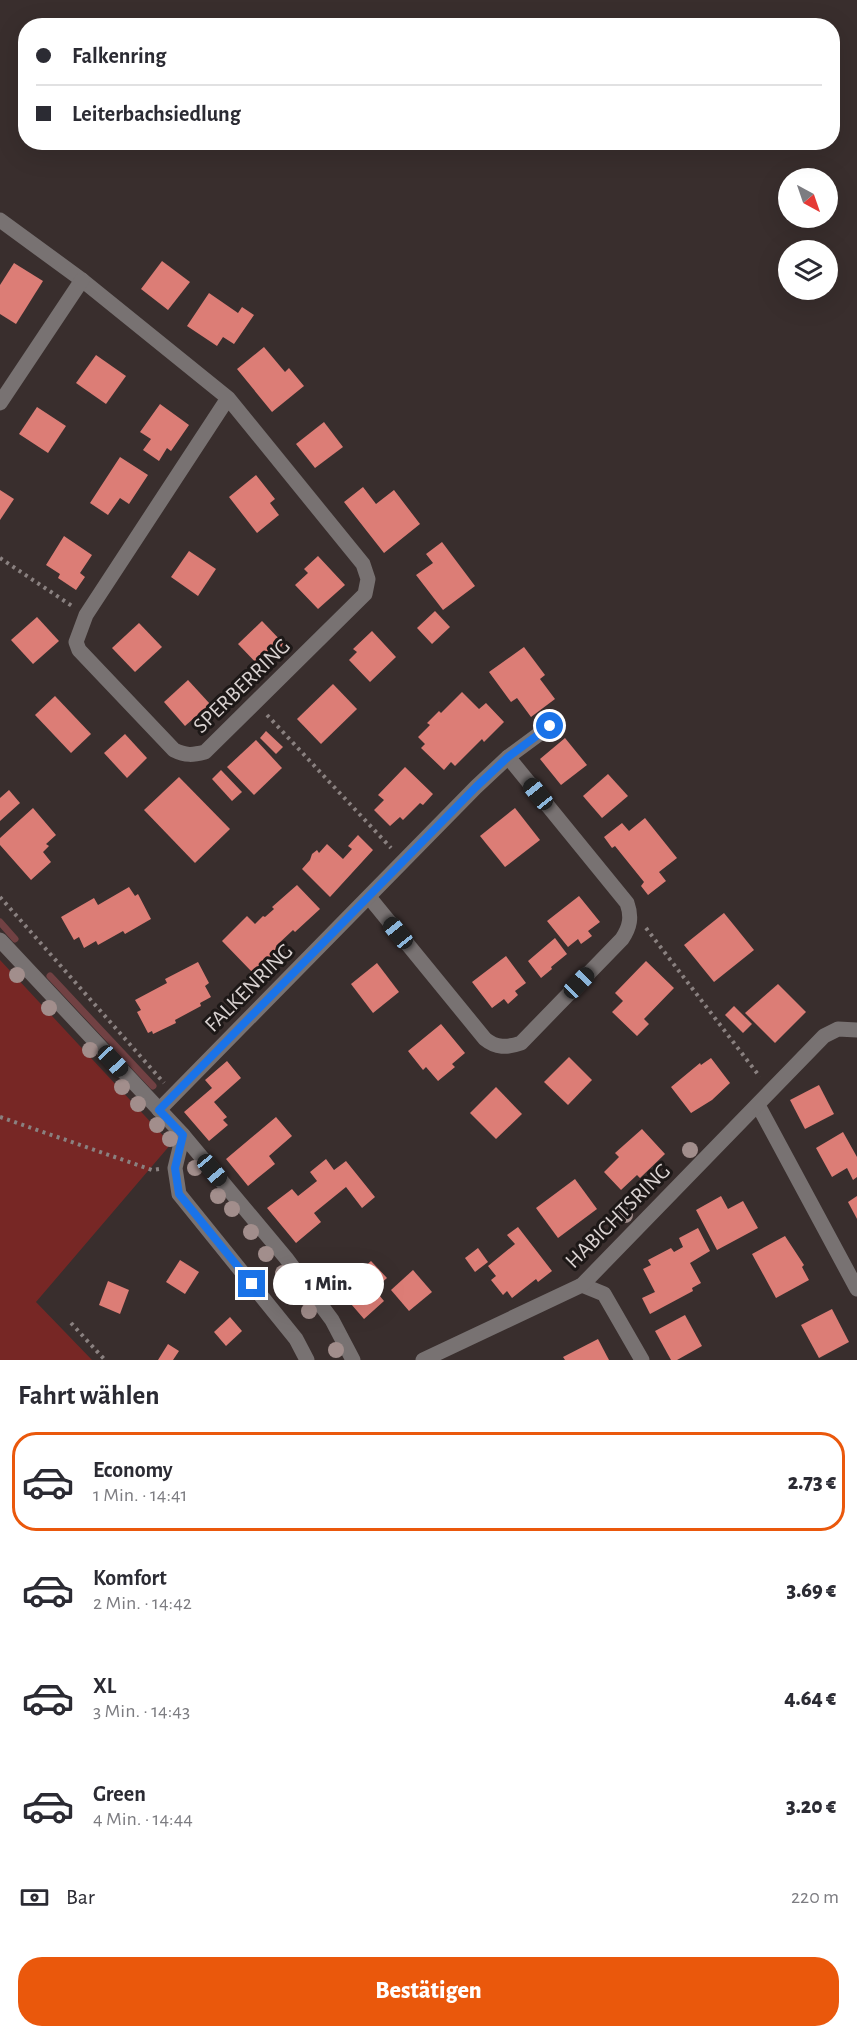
<!DOCTYPE html>
<html lang="de">
<head>
<meta charset="utf-8">
<style>
	body { margin:0; font-family:"Alegreya Sans",sans-serif; background:#f2f2f3; color:#2b2b33; height:100vh; display:flex; flex-direction:column; font-size:22px; white-space:nowrap }
	* { box-sizing:border-box; margin:0 }
	p { font-size:20px; color:#7c7c81 }
	.icon { flex:none; width:33px; height:33px; fill:none; stroke:currentColor; stroke-width:2; stroke-linecap:round; stroke-linejoin:round }
	.map { position:relative; height:1360px; overflow:hidden }
	.panel { display:flex; flex-direction:column; background:#fff; flex:1 }
	.panel>* { flex:none }
	.banner { position:absolute; left:18px; top:18px; width:822px; height:132px; border-radius:24px; box-shadow:0 6px 24px #0002; display:grid; align-content:center; height:132px; padding:0 18px; background:#fff }
	.needle { width:39px; rotate:140deg }
	.fabs { position:absolute; left:778px; top:168px; display:grid; gap:12px }
	.fabs a { display:grid; place-items:center; width:60px; height:60px; border-radius:50%; background:#fff; box-shadow:0 6px 24px #0002; font-size:30px }
	.end { position:absolute; width:27px; height:27px; margin:-14px; border:8px solid #1a73e8; background:#fff; box-shadow:0 0 0 3px #fff }
	.from { border-radius:50% }
	.bubble { position:absolute; height:42px; border-radius:21px; background:#fff; box-shadow:0 6px 24px #0002; font-size:20px; font-weight:800; line-height:42px; text-align:center }
	.car { position:absolute; width:18px; height:36px; margin:-18px -9px; border-radius:8px; box-shadow:0 0 4px 2px #0007; background:linear-gradient(#222 24%,#8ab4d8 0 40%,#222 0 76%,#8ab4d8 0 86%,#222 0) }
	.banner b { display:flex; align-items:center; gap:21px; height:57px; font-size:22px }
	.banner b+b { border-top:2px solid #e1e1e2 }
	.banner i { width:15px; height:15px; background:#2b2b33 }
	ul { padding:0; list-style:none }
	li { display:flex; align-items:center; gap:18px; height:99px; margin:0 12px 9px; padding:0 6px; border:3px solid transparent; border-radius:24px }
	li div { flex:1 }
	li b { display:block; font-size:22px }
	li em { font-style:normal; font-weight:800 }
	li.active { border-color:#ea580c }
	li>.icon { width:54px; height:54px; stroke-width:1.5 }
	h2 { padding:0 18px; font-size:27px; line-height:72px }
	.pay { display:flex; align-items:center; gap:15px; height:66px; padding:0 18px; font-size:22px }
	.pay p { margin-inline-start:auto }
	.primary-button { display:flex; gap:12px; margin-top:auto; padding:12px 18px }
	.primary-button a { flex:1; height:69px; border-radius:24px; background:#ea580c; color:#fff; font-size:24px; font-weight:800; line-height:69px; text-align:center }
	.map>svg:first-child { display:block }
	.green { fill:#772725 }
	.lines { fill:none; stroke-linecap:round; stroke-linejoin:round }
	.stream { stroke:#714143; stroke-width:7 }
	.building { fill:#dc7d76 }
	.path { stroke:#8a8180; stroke-width:4; stroke-dasharray:3 4.5; stroke-linecap:butt }
	.minor { stroke:#787272; stroke-width:15 }
	.tree { fill:#a28e8c }
	.route { stroke:#1a73e8; stroke-width:8 }
	.labels { text-anchor:middle; stroke-width:6; stroke-linejoin:round; paint-order:stroke }
	.street-label { font-size:22px; fill:#d9d2d1; stroke:#1d1817 }
</style>
</head>
<body>
<div class="map">
<svg width="857" height="1360" viewBox="0 0 857 1360">
	<rect width="100%" height="100%" fill="#392e2d"/>
	<polygon class="green" points="0,960 171,1144 36,1302 92,1360 0,1360"/>
	<g class="lines">
		<g class="stream">
			<polyline points="0,922 15,939"/>
			<polyline points="50,976 153,1086"/>
		</g>
	</g>
	<g class="building">
		<polygon points="162,261 190,282 168,310 141,289"/>
		<polygon points="14,263 43,281 16,324 0,314 0,285"/>
		<polygon points="209,293 238,313 242,307 254,315 234,344 223,337 217,346 187,326"/>
		<polygon points="264,347 285,372 289,368 304,386 272,412 237,369"/>
		<polygon points="96,355 126,376 106,404 76,383"/>
		<polygon points="160,404 189,425 171,451 167,448 159,461 143,450 151,439 140,432"/>
		<polygon points="37,407 66,426 48,453 19,434"/>
		<polygon points="324,422 343,447 315,468 296,444"/>
		<polygon points="120,457 148,475 129,504 120,498 108,515 90,503"/>
		<polygon points="256,475 275,499 270,503 279,515 257,533 229,497"/>
		<polygon points="363,487 376,504 394,490 420,524 384,553 344,502"/>
		<polygon points="0,490 14,499 0,520"/>
		<polygon points="64,536 92,555 80,573 85,577 76,590 58,578 60,574 46,565"/>
		<polygon points="442,542 475,586 443,610 416,575 433,563 426,554"/>
		<polygon points="189,551 216,569 198,596 171,577"/>
		<polygon points="318,556 345,585 318,609 295,585 308,573 304,569"/>
		<polygon points="435,611 450,627 432,644 417,628"/>
		<polygon points="37,617 59,641 33,664 11,640"/>
		<polygon points="262,621 284,644 260,667 238,644"/>
		<polygon points="139,623 162,647 135,672 112,648"/>
		<polygon points="372,631 396,657 370,682 349,660 357,652 353,649"/>
		<polygon points="524,647 545,675 540,679 555,699 531,717 517,698 511,702 489,672"/>
		<polygon points="188,680 210,704 185,726 164,702"/>
		<polygon points="333,684 357,709 321,744 297,719"/>
		<polygon points="462,692 479,709 486,703 504,722 484,742 482,739 455,766 451,762 444,770 421,748 425,744 418,737 430,725 427,723 439,711 441,713"/>
		<polygon points="55,696 91,734 71,753 35,715"/>
		<polygon points="266,731 283,747 276,754 260,738"/>
		<polygon points="125,734 147,758 127,778 104,753"/>
		<polygon points="565,738 587,765 561,785 540,759"/>
		<polygon points="256,740 282,768 254,795 227,767"/>
		<polygon points="405,767 433,794 423,805 420,803 403,820 400,817 390,826 374,810 384,800 378,795"/>
		<polygon points="221,770 242,792 232,801 212,779"/>
		<polygon points="608,774 628,796 602,818 583,796"/>
		<polygon points="179,777 230,829 195,863 144,810"/>
		<polygon points="9,790 20,803 0,821 0,798"/>
		<polygon points="33,808 56,835 46,844 49,846 43,852 51,862 31,880 0,845 0,838"/>
		<polygon points="515,808 540,840 505,867 480,836"/>
		<polygon points="645,818 677,858 659,872 666,881 648,895 641,886 644,882 615,846 612,848 604,837 622,823 629,831"/>
		<polygon points="358,835 373,850 330,897 302,869 310,860 312,854 317,850 319,853 327,844 343,859 352,849 348,846"/>
		<polygon points="297,885 320,909 295,932 293,930 276,946 279,949 253,973 222,941 247,916 255,924 263,916 265,917 274,909 272,907"/>
		<polygon points="129,887 135,896 138,894 151,919 125,934 123,931 98,945 96,941 84,948 79,937 74,940 61,917 94,898 98,905"/>
		<polygon points="579,896 600,922 588,931 592,936 581,944 578,939 568,947 547,921"/>
		<polygon points="724,913 754,950 714,982 684,945"/>
		<polygon points="555,938 567,954 551,967 552,969 541,978 528,961"/>
		<polygon points="506,956 526,983 515,991 518,995 508,1004 504,999 492,1008 472,982"/>
		<polygon points="646,961 674,988 644,1019 649,1024 637,1036 612,1012 623,1001 615,993"/>
		<polygon points="198,962 209,983 205,986 211,997 200,1003 201,1006 175,1020 176,1023 153,1034 152,1031 148,1033 137,1012 141,1010 135,1000 167,983 165,979"/>
		<polygon points="377,963 399,992 373,1013 351,984"/>
		<polygon points="778,984 806,1012 775,1043 745,1013"/>
		<polygon points="734,1006 752,1024 743,1033 725,1015"/>
		<polygon points="441,1024 465,1053 452,1064 455,1067 438,1081 426,1067 423,1070 408,1051"/>
		<polygon points="569,1057 592,1080 568,1105 544,1082"/>
		<polygon points="711,1058 730,1083 712,1100 691,1113 671,1087 700,1063 701,1065"/>
		<polygon points="227,1061 241,1078 214,1102 227,1117 223,1120 228,1125 209,1141 184,1112 212,1088 205,1080"/>
		<polygon points="819,1085 834,1114 805,1129 790,1100"/>
		<polygon points="496,1087 522,1114 496,1139 470,1113"/>
		<polygon points="276,1117 292,1136 269,1156 275,1164 248,1186 226,1159"/>
		<polygon points="642,1129 665,1154 640,1178 637,1175 621,1190 604,1172 619,1157 615,1153"/>
		<polygon points="843,1132 857,1157 857,1177 853,1180 847,1168 832,1177 816,1148"/>
		<polygon points="326,1159 334,1170 346,1161 375,1197 362,1208 346,1187 314,1213 321,1222 296,1243 267,1208 292,1189 298,1196 317,1181 310,1172"/>
		<polygon points="575,1179 597,1209 558,1238 536,1208"/>
		<polygon points="721,1196 728,1209 743,1201 758,1228 717,1250 696,1210"/>
		<polygon points="857,1196 857,1219 848,1202"/>
		<polygon points="518,1227 552,1271 538,1282 536,1279 512,1298 507,1291 503,1295 491,1280 496,1276 488,1266 515,1244 507,1235"/>
		<polygon points="698,1228 710,1251 690,1263 701,1283 692,1288 693,1291 650,1314 642,1298 655,1292 643,1269 651,1265 648,1260 671,1248 674,1252 683,1247 679,1238"/>
		<polygon points="785,1236 804,1265 802,1267 809,1280 776,1298 752,1254"/>
		<polygon points="478,1248 488,1262 475,1272 465,1258"/>
		<polygon points="180,1260 199,1272 185,1294 166,1282"/>
		<polygon points="371,1261 387,1278 374,1289 384,1301 364,1319 339,1290"/>
		<polygon points="413,1270 432,1292 409,1311 391,1290"/>
		<polygon points="108,1281 129,1290 120,1314 99,1305"/>
		<polygon points="832,1309 849,1342 819,1358 801,1325"/>
		<polygon points="685,1315 702,1346 677,1360 671,1360 655,1331"/>
		<polygon points="230,1317 242,1331 226,1346 214,1332"/>
		<polygon points="598,1339 609,1360 565,1360 563,1357"/>
		<polygon points="168,1344 179,1351 173,1360 158,1360"/>
	</g>
	<g class="lines">
		<g class="path">
			<polyline points="0,558 72,606"/>
			<polyline points="267,715 391,848"/>
			<polyline points="0,897 164,1083"/>
			<polyline points="646,928 760,1077"/>
			<polyline points="0,1117 152,1170 159,1169"/>
			<polyline points="71,1323 105,1360"/>
		</g>
		<g class="minor">
			<path d="M0,220L82,280L228,398L363,564L368,579L365,594L205,752C193,755 186,756 174,750L79,650L76,642L86,615L228,398"/>
			<polyline points="0,403 82,280"/>
			<path d="M369,897L485,1039C496,1048 507,1048 521,1043L622,939C630,927 632,917 627,903L508,757"/>
			<polyline points="0,940 183,1135 286,1258 332,1320 353,1360"/>
			<polyline points="758,1105 857,1289"/>
			<polyline points="159,1110 476,787 508,757 550,726"/>
			<polyline points="183,1135 175,1168 179,1194 296,1339 307,1360"/>
			<polyline points="582,1285 604,1294 642,1360"/>
			<polyline points="423,1360 582,1285 824,1036 838,1029 857,1030"/>
		</g>
	</g>
	<g class="tree">
		<circle cx="17" cy="975" r="8"/>
		<circle cx="49" cy="1008" r="8"/>
		<circle cx="90" cy="1050" r="8"/>
		<circle cx="122" cy="1087" r="8"/>
		<circle cx="138" cy="1104" r="8"/>
		<circle cx="157" cy="1125" r="8"/>
		<circle cx="170" cy="1139" r="8"/>
		<circle cx="690" cy="1150" r="8"/>
		<circle cx="195" cy="1168" r="8"/>
		<circle cx="218" cy="1196" r="8"/>
		<circle cx="232" cy="1209" r="8"/>
		<circle cx="625" cy="1215" r="8"/>
		<circle cx="251" cy="1232" r="8"/>
		<circle cx="266" cy="1254" r="8"/>
		<circle cx="283" cy="1273" r="8"/>
		<circle cx="296" cy="1293" r="8"/>
		<circle cx="309" cy="1311" r="8"/>
		<circle cx="336" cy="1350" r="8"/>
	</g>
	<g class="lines">
		<polyline class="route" points="252,1284 179,1194 175,1168 183,1135 159,1110 476,787 508,757 550,726"/>
	</g>
	<g class="labels">
		<g class="street-label">
			<text transform="translate(241 685) rotate(-44)" y="8">SPERBERRING</text>
			<text transform="translate(248 987) rotate(-45)" y="8">FALKENRING</text>
			<text transform="translate(617 1215) rotate(-45)" y="8">HABICHTSRING</text>
		</g>
	</g>
</svg>
<div class="fabs">
<a><svg class="needle" viewBox="-14 -14 28 28"><path d="M0-13l5 13h-10z" fill="#e53935"/><path d="M0 13l5-13h-10z" fill="#7c7c81"/></svg></a>
<a><svg class="icon" aria-label="layers" viewBox="0 0 24 24"><path d="M12 4l9 5-9 5-9-5zM3 14l9 5 9-5"/></svg></a>
</div>
<i class="end from" style="left:550px;top:726px"></i>
<i class="end" style="left:252px;top:1284px"></i>
<div class="bubble" style="left:273px;top:1263px;width:111px">1 Min.</div>
<i class="car" style="left:538px;top:794px;rotate:321deg"></i>
<i class="car" style="left:398px;top:933px;rotate:321deg"></i>
<i class="car" style="left:579px;top:983px;rotate:44deg"></i>
<i class="car" style="left:113px;top:1061px;rotate:137deg"></i>
<i class="car" style="left:212px;top:1170px;rotate:140deg"></i>
<div class="banner">
<b><i class="from"></i>Falkenring</b>
<b><i></i>Leiterbachsiedlung</b>
</div>
</div>
<section class="panel">
<h2>Fahrt wählen</h2>
<ul>
<li class="active"><svg class="icon" aria-label="car" viewBox="0 0 24 24"><path d="M5 17H2v-5l4-1 3-4h7l3 4 3 1v5h-3M9 17h6M6 11h13"/><circle cx="7" cy="17" r="2"/><circle cx="17" cy="17" r="2"/></svg><div><b>Economy</b><p>1 Min. · 14:41</p></div><em>2.73 €</em></li>
<li><svg class="icon" aria-label="car" viewBox="0 0 24 24"><path d="M5 17H2v-5l4-1 3-4h7l3 4 3 1v5h-3M9 17h6M6 11h13"/><circle cx="7" cy="17" r="2"/><circle cx="17" cy="17" r="2"/></svg><div><b>Komfort</b><p>2 Min. · 14:42</p></div><em>3.69 €</em></li>
<li><svg class="icon" aria-label="car" viewBox="0 0 24 24"><path d="M5 17H2v-5l4-1 3-4h7l3 4 3 1v5h-3M9 17h6M6 11h13"/><circle cx="7" cy="17" r="2"/><circle cx="17" cy="17" r="2"/></svg><div><b>XL</b><p>3 Min. · 14:43</p></div><em>4.64 €</em></li>
<li><svg class="icon" aria-label="car" viewBox="0 0 24 24"><path d="M5 17H2v-5l4-1 3-4h7l3 4 3 1v5h-3M9 17h6M6 11h13"/><circle cx="7" cy="17" r="2"/><circle cx="17" cy="17" r="2"/></svg><div><b>Green</b><p>4 Min. · 14:44</p></div><em>3.20 €</em></li>
</ul>
<div class="pay"><svg class="icon" aria-label="cash" viewBox="0 0 24 24"><path d="M3 7h18v10H3z"/><circle cx="12" cy="12" r="2"/></svg>Bar<p>220 m</p></div>
<div class="primary-button"><a>Bestätigen</a></div>
</section>
</body>
</html>
